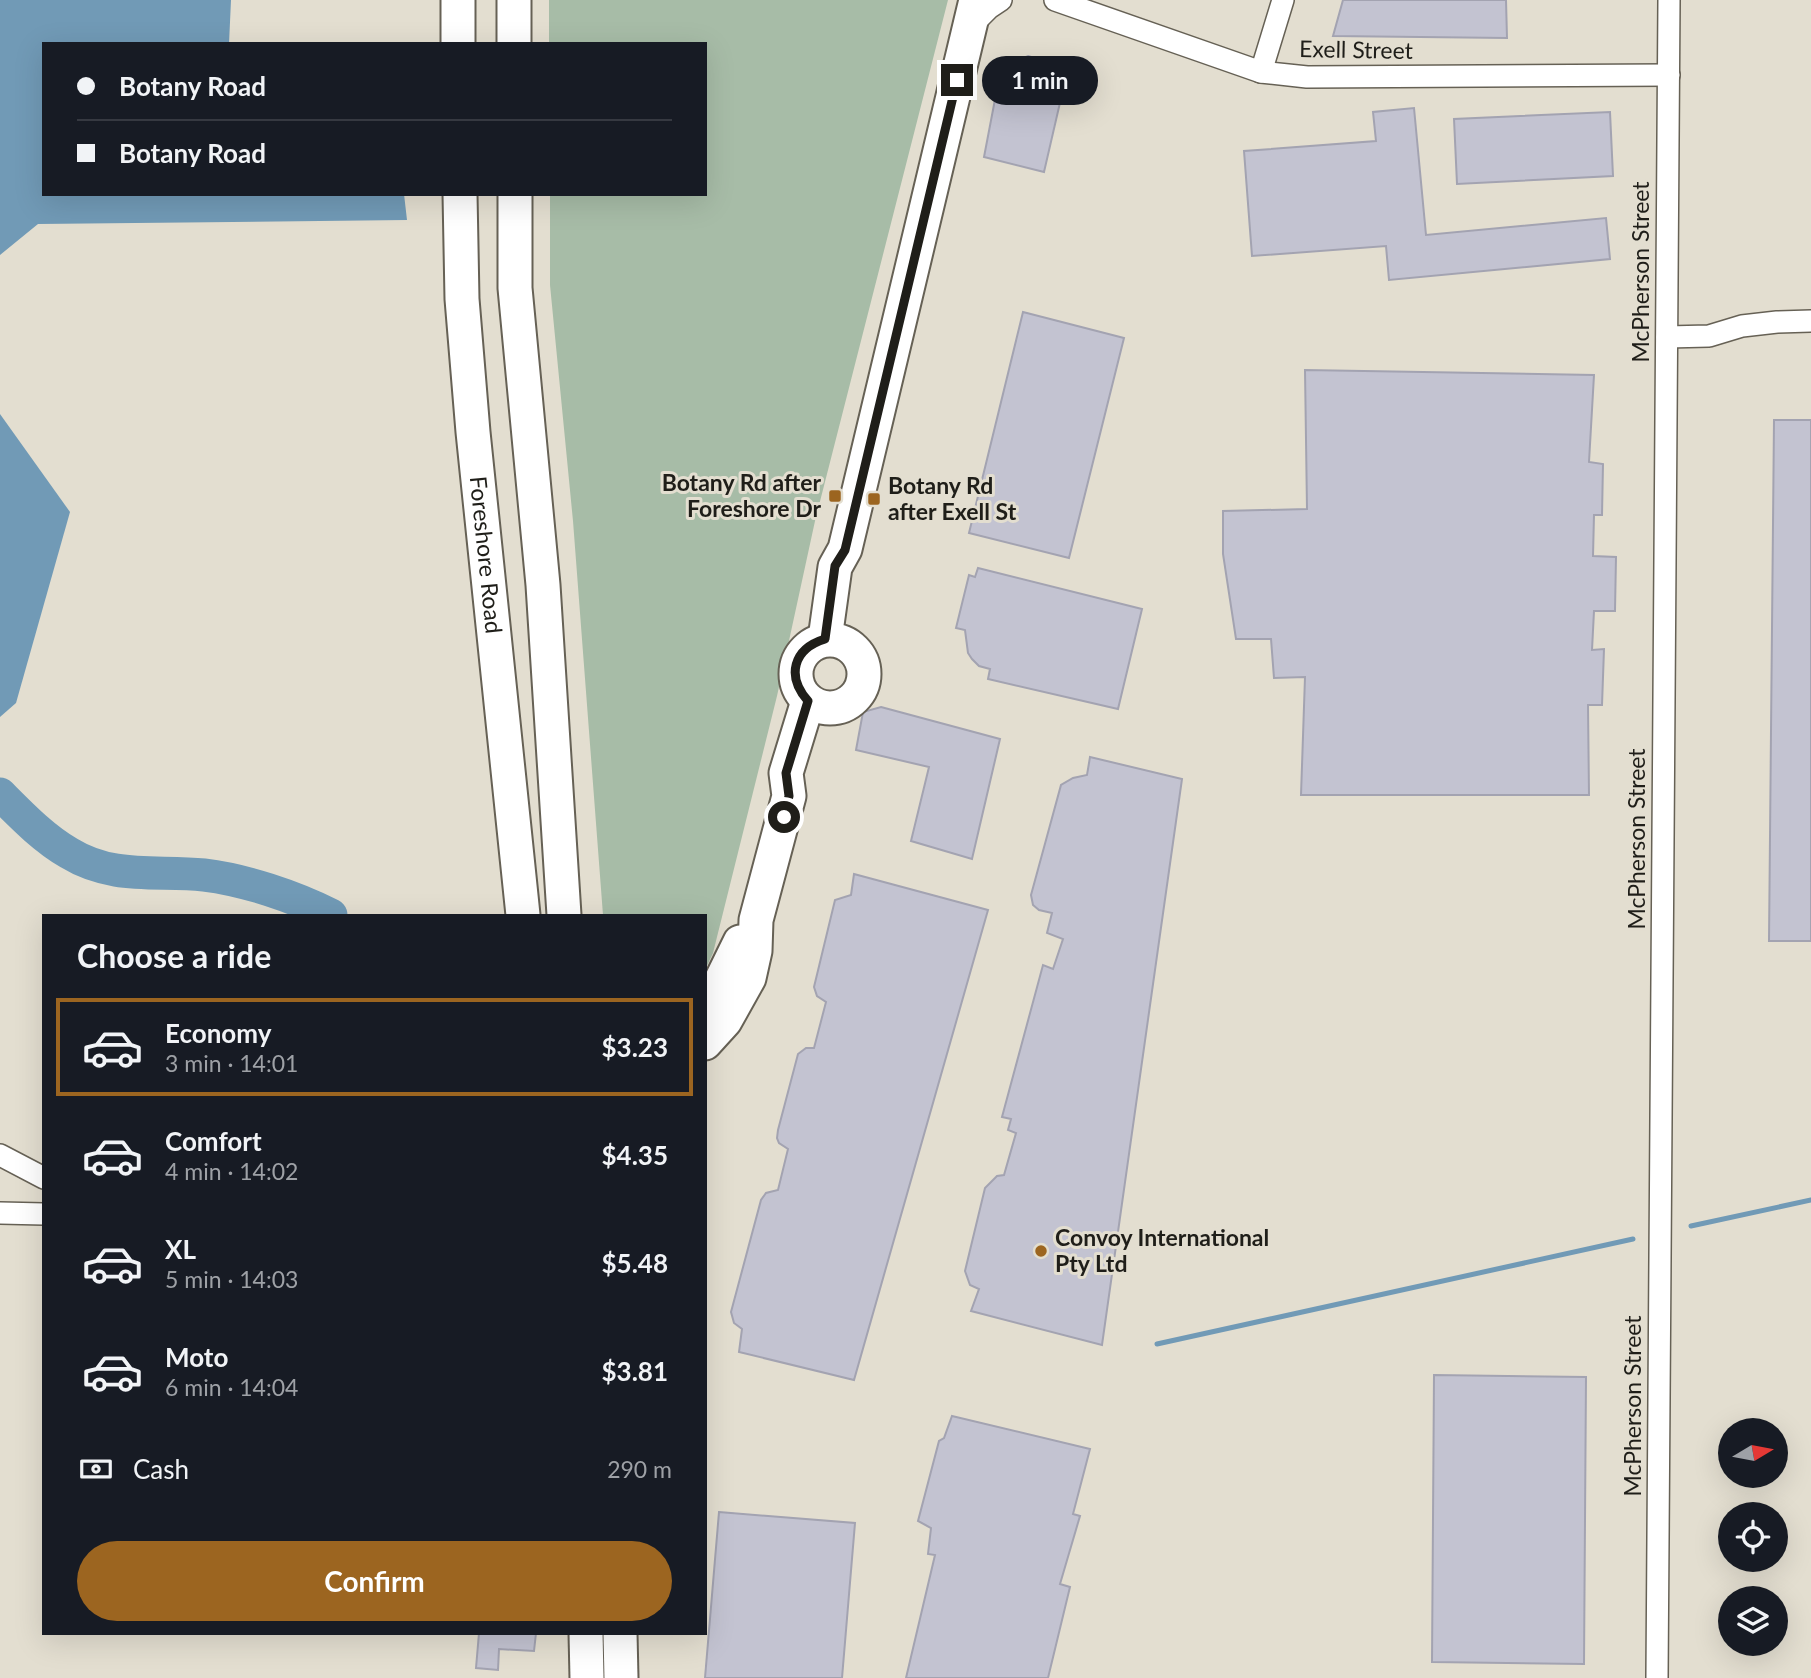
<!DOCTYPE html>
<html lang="en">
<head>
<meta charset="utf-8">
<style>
	body { margin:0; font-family:Lato,sans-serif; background:#20242c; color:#f1f3f6; height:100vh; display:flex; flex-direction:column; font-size:26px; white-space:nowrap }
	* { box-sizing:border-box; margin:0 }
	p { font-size:23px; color:#9ea1a6 }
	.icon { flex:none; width:38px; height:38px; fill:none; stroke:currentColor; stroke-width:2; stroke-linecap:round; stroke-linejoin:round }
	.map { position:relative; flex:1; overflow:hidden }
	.panel { position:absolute; left:42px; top:914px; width:665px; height:721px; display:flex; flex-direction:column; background:#171b24; border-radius:0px; box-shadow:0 7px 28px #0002 }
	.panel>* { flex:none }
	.guide { position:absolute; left:42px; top:42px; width:665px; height:154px; border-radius:0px; box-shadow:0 7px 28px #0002; display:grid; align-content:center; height:154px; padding:0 35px; background:#171b24 }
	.needle { width:46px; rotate:80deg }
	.buttons { position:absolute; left:1718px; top:1418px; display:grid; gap:14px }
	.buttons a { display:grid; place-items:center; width:70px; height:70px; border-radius:50%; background:#171b24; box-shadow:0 7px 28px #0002; font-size:35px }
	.end { position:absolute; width:32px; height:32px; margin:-16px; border:9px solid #1f1e19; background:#fff; box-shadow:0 0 0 4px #fff }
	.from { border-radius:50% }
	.bubble { position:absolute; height:49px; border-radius:24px; background:#171b24; box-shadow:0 7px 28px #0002; font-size:23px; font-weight:700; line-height:49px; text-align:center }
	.guide b { display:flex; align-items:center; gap:24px; height:66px; font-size:26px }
	.guide b+b { border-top:2px solid #363941 }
	.guide i { width:18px; height:18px; background:#f1f3f6 }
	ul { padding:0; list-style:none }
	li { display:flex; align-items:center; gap:21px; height:98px; margin:0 14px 10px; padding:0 21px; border:4px solid transparent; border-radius:0px }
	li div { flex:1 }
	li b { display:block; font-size:26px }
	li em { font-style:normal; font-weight:700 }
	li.active { border-color:#9c6520 }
	li>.icon { width:63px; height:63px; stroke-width:1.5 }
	h2 { padding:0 35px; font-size:32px; line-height:84px }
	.pay { display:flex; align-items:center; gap:18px; height:77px; padding:0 35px; font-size:26px }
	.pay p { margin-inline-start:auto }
	.cta { display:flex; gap:14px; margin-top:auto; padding:14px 35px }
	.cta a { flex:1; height:80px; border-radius:42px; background:#9c6520; color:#fff; font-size:28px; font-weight:700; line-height:80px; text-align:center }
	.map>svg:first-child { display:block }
	.green { fill:#a7bca7 }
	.water { fill:#719ab6 }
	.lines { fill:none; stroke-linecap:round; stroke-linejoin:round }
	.stream { stroke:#719ab6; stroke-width:5 }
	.river { stroke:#719ab6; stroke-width:33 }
	.building { fill:#c3c3d1; stroke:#a3a3b1; stroke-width:2 }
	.street-casing { stroke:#666155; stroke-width:24 }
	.primary-casing { stroke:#666155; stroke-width:37 }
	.street { stroke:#fff; stroke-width:21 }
	.primary { stroke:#fff; stroke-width:33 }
	.route { stroke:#1f1e19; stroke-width:9 }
	.poi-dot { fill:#9c6520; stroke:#e3ded0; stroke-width:2.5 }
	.labels { text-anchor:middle; stroke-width:6; stroke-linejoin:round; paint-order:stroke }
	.street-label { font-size:23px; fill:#1f1e19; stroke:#e3ded0 }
	.poi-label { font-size:23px; font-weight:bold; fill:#1f1e19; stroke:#e3ded0; text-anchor:start }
</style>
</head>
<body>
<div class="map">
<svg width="1811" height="1678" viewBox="0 0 1811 1678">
	<rect width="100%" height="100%" fill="#e3ded0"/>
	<polygon class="green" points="549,0 948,0 815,521 777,696 713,953 705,970 705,915 603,915 573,521 550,285 550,194 705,194 705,44 549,44"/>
	<g class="water">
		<polygon points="0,0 231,0 229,44 44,44 44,194 404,194 407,220 38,224 0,255"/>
		<polygon points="0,414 70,512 16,703 0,717"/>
	</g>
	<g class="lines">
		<g class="stream">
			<polyline points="1691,1226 1811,1200"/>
			<polyline points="1157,1344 1633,1239"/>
		</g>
		<path class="river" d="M0,794C21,815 43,838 69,853C113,880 157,870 204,875C245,880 293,896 331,915"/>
	</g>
	<g class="building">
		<polygon points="1343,0 1506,0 1507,38 1333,36"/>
		<polygon points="1028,56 1068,68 1044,172 984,157 1001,68"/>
		<polygon points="1414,108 1426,235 1606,218 1610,259 1389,280 1386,246 1252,256 1244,151 1376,141 1373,112"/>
		<polygon points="1610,112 1613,176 1457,184 1454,119"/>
		<polygon points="1023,312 1124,338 1069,558 969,533"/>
		<polygon points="1305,370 1594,375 1589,462 1603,464 1602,515 1594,515 1593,556 1616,557 1615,611 1594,611 1592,650 1604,649 1602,705 1588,705 1589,795 1301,795 1305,677 1274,678 1271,639 1236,639 1223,554 1223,511 1307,509"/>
		<polygon points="1774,420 1811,420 1811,941 1769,941"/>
		<polygon points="978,568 1142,609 1118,709 988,679 990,669 979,666 972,659 968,653 965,630 956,628 969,575 975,577"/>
		<polygon points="881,707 1000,739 972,859 911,841 929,767 856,750 863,712"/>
		<polygon points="1090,757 1182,779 1102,1345 971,1311 979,1289 970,1285 965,1271 985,1188 997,1176 1004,1175 1016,1133 1008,1130 1011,1119 1002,1117 1043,965 1053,969 1063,939 1047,933 1052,913 1039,910 1033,905 1031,895 1061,785 1073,778 1087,775"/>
		<polygon points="854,874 988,910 854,1380 739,1352 742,1329 734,1323 731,1312 761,1200 766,1193 778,1190 788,1149 779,1143 777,1138 778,1130 798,1054 806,1048 814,1048 826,1002 817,996 814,987 835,900 851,895"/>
		<polygon points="1434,1375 1586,1377 1584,1664 1432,1662"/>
		<polygon points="952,1416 1090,1449 1073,1514 1080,1516 1060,1584 1070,1587 1048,1678 906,1678 935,1555 928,1554 931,1528 918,1521 939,1441 944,1438"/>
		<polygon points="719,1512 855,1523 842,1678 705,1678"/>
		<polygon points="479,1633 536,1633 534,1651 499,1649 498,1670 476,1668"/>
	</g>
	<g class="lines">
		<g class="street-casing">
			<g id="street">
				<polyline points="1055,0 1261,72 1307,77 1669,75"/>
				<polyline points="971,26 989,8 1001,0"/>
				<polyline points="1261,72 1283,0"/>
				<polyline points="1667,337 1709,336 1742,326 1777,322 1811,321"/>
				<polyline points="0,1155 44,1178"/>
				<polyline points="0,1213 44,1214"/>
				<polyline points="1657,1678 1669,0"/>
			</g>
		</g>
		<g class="primary-casing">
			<g id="primary">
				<polyline points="514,0 514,44"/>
				<polyline points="458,44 458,0"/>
				<path id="s1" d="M460,194L462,299L473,432L523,915"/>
				<polyline points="515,194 515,288 543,585 564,915"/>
				<polyline points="825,639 835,567 845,549 976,0"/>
				<circle cx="830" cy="674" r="34"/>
				<polyline points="705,1013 740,942"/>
				<polyline points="705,1043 725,1021 749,978 755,951 756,920 789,796 786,773 808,701"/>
				<polyline points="586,1633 587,1678"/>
				<polyline points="620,1633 621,1678"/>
			</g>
		</g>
		<use href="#street" class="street"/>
		<use href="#primary" class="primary"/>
	</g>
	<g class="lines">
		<path class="route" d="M784,817L789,796L786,773L808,701C786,676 793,649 825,639L835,566L845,550L957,80"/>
	</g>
	<g class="poi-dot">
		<rect x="828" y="489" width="14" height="14" rx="3.5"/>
		<rect x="867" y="492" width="14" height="14" rx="3.5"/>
		<circle cx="1041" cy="1251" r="7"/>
	</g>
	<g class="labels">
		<g class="street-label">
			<text transform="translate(1356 50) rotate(1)" y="8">Exell Street</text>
			<text transform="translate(1641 272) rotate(-90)" y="8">McPherson Street</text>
			<text dy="8" stroke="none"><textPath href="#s1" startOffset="362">Foreshore Road</textPath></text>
			<text transform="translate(1637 839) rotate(-90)" y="8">McPherson Street</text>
			<text transform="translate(1633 1406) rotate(-90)" y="8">McPherson Street</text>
		</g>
		<g class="poi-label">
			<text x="821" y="491" text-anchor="end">Botany Rd after<tspan x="821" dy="26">Foreshore Dr</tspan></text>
			<text x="888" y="494">Botany Rd<tspan x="888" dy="26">after Exell St</tspan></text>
			<text x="1055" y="1246">Convoy International<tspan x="1055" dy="26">Pty Ltd</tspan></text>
		</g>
	</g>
</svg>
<div class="buttons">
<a><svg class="needle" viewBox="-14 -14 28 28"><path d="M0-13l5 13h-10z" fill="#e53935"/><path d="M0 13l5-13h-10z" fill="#9ea1a6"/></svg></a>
<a><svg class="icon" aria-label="locate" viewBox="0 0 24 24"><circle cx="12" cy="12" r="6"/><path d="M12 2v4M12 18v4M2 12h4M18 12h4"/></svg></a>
<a><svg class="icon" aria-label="layers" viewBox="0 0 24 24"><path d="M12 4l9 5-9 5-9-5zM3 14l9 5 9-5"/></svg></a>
</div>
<i class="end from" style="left:784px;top:817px"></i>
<i class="end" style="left:957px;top:80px"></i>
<div class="bubble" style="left:982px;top:56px;width:116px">1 min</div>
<div class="guide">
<b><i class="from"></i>Botany Road</b>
<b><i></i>Botany Road</b>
</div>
<section class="panel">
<h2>Choose a ride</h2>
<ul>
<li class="active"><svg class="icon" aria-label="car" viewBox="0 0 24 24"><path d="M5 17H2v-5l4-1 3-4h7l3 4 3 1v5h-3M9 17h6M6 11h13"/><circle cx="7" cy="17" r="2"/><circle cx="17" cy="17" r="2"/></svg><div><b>Economy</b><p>3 min · 14:01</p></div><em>$3.23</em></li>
<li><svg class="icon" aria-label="car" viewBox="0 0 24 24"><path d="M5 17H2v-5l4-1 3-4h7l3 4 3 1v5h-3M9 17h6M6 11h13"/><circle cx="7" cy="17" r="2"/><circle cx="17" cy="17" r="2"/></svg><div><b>Comfort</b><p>4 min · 14:02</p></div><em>$4.35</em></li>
<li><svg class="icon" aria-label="car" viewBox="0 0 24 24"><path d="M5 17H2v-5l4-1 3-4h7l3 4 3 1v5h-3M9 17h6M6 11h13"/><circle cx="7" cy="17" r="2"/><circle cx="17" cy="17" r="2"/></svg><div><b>XL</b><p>5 min · 14:03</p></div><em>$5.48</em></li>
<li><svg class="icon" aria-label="car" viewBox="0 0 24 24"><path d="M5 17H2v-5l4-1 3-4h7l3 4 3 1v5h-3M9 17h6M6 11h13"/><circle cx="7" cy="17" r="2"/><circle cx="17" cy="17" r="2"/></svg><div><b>Moto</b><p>6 min · 14:04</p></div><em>$3.81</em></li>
</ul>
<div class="pay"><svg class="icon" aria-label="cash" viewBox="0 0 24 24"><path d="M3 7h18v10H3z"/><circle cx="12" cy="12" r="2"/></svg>Cash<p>290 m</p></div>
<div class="cta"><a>Confirm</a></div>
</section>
</div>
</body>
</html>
